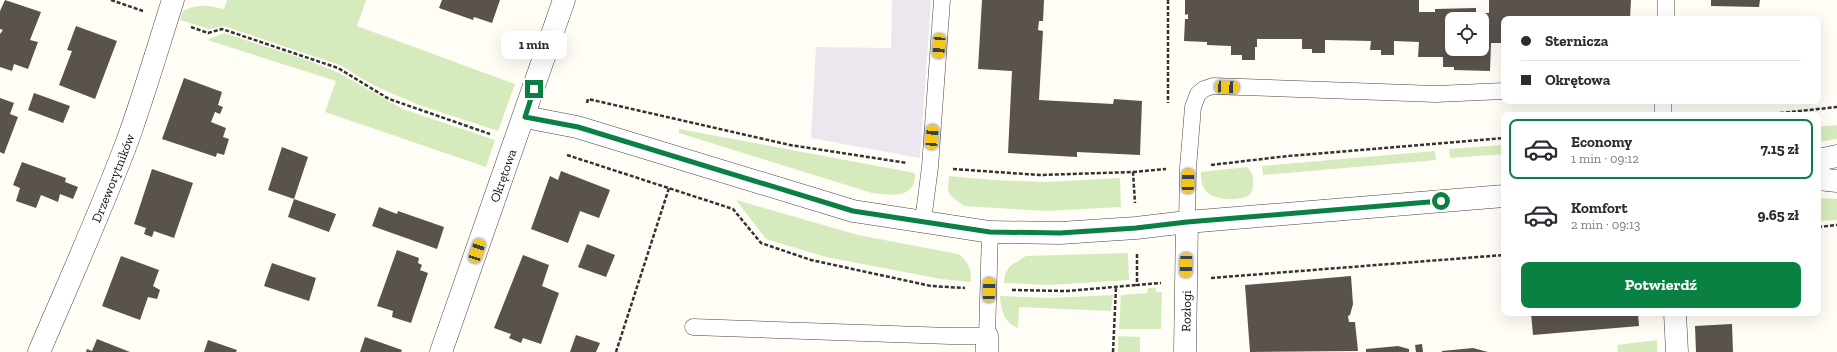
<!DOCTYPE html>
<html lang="pl">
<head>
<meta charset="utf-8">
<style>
	body { margin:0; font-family:"Zilla Slab",serif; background:#f7f7f7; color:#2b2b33; height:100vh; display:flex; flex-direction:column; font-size:15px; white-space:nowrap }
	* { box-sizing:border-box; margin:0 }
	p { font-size:13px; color:#7c7c81 }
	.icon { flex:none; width:22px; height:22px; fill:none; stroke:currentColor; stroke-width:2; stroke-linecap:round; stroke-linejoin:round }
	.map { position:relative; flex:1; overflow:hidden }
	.drawer { position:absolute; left:1501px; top:112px; width:320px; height:204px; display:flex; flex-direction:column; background:#fff; border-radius:8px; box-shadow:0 4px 16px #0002 }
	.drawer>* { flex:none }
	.hud { position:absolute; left:1501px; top:16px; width:320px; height:88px; border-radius:8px; box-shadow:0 4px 16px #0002; display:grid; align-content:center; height:88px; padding:0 20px; background:#fff }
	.tools { position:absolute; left:1445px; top:12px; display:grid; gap:8px }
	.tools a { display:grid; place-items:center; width:44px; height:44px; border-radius:8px; background:#fff; box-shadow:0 4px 16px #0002; font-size:20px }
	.end { position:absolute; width:18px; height:18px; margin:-9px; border:5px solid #0b8043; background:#fff; box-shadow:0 0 0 2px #fff }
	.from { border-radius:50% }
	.bubble { position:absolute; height:28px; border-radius:8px; background:#fff; box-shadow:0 4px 16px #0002; font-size:13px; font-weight:700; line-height:28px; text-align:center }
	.car { position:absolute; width:12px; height:24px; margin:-12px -6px; border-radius:5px; box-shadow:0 0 3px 1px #0007; background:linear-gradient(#f5c518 24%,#345 0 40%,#f5c518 0 76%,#345 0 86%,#f5c518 0) }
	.hud b { display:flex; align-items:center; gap:14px; height:38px; font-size:15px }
	.hud b+b { border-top:1px solid #e1e1e2 }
	.hud i { width:10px; height:10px; background:#2b2b33 }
	ul { padding:7px 0 0; list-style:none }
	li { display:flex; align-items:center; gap:12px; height:60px; margin:0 8px 6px; padding:0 12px; border:2px solid transparent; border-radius:8px }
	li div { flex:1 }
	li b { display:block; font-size:15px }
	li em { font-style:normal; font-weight:700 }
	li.on { border-color:#0b8043 }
	li>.icon { width:36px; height:36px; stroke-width:1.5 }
	.button { display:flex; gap:8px; margin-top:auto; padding:8px 20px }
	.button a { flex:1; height:46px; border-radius:8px; background:#0b8043; color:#fff; font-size:16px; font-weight:700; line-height:46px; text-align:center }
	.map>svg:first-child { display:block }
	.industrial { fill:#eee6ef }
	.green { fill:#d5ebbd }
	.building { fill:#5a524d; fill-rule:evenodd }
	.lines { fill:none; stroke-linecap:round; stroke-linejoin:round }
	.lane-casing { stroke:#444; stroke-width:17 }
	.street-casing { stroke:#444; stroke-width:23 }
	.path { stroke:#333; stroke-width:2.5; stroke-dasharray:4 2; stroke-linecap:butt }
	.lane { stroke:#fff; stroke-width:16 }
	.street { stroke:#fff; stroke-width:22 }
	.route { stroke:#0b8043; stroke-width:5 }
	.labels { text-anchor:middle; stroke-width:4; stroke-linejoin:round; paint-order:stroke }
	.street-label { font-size:13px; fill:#111; stroke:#fff }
</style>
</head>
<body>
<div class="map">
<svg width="1837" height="352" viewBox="0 0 1837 352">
	<rect width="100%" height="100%" fill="#fffdf5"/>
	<polygon class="industrial" points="892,0 931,0 920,158 811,138 816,47 891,48"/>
	<g class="green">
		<path d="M227,0H366L357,26L515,84L498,131L425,107L388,92L364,80L342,66L224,26L209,29L180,20L183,11C199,3 207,6 224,9Z"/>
		<polygon points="224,33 310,61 339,73 403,109 495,140 486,167 325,112 336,81 207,40"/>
		<polygon points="1837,125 1837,139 1818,142 1818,127"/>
		<path d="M679,129L915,173C915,176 915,182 913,185C906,199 884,194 872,193L679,133Z"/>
		<polygon points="1504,145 1504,154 1450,158 1449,149"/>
		<polygon points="1435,151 1436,160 1263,175 1262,166"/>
		<path d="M1247,167C1251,171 1253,175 1253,181C1253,186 1253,192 1249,195C1244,199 1239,198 1234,199C1213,199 1200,195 1201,172Z"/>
		<polygon points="949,176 994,180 1045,182 1120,178 1121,207 1047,211 964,206 951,196 948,191"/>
		<polygon points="1818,198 1837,199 1837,220 1818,221"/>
		<path d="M736,200L858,235L958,254C969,261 971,269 971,282L941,279L826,257L766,239Z"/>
		<polygon points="1128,253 1129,280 1049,285 1004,283 1005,274 1010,266 1026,256"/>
		<polygon points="1148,288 1156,288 1156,292 1162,292 1161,329 1119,329 1121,295 1147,293"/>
		<path d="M1113,295L1111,311L1019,307L1018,328C1004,323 1001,310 1000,296L1050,298Z"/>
		<polygon points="1118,336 1140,337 1140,352 1118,352"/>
		<polygon points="1657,340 1657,352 1618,352 1617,345"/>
	</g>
	<g class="building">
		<polygon points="5,0 41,12 30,40 38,42 28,69 14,64 12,71 0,67 0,34 3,30 0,29 0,11"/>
		<polygon points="442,0 500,0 492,23 474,17 473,20 439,8"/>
		<polygon points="982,0 1044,0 1043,21 1039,21 1038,30 1043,31 1039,100 1113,104 1114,99 1142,101 1140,155 1077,152 1077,157 1008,153 1012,71 978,69"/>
		<path d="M1185,0H1419V12H1435V9L1476,8V13H1489V0H1631L1630,19H1504V43H1491L1490,71L1454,70V67H1443V57H1418L1419,42L1394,41V55H1381V50H1370L1371,41L1325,40V53H1312V49H1302V39H1257V47H1255V60H1242V55H1231V46L1207,45V42L1184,41L1185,19H1188V14L1185,15ZM1452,19H1482V49H1452Z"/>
		<polygon points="1711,0 1760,0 1759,7 1711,6"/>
		<polygon points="76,26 117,41 95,99 59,85 72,51 67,50"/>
		<polygon points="184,78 222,92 218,105 223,107 220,114 215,112 211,122 226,128 223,137 229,139 224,155 217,153 216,157 162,139"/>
		<polygon points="34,93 70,106 63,123 28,110"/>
		<polygon points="0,98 14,103 10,114 18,117 4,154 0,152"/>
		<polygon points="282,147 308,157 294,199 268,190"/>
		<polygon points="22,162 66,178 65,182 78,187 73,199 60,194 58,202 41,195 36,208 16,201 20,188 13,185"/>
		<polygon points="152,169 193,183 174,238 154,231 152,237 144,234 146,228 134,224"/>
		<polygon points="561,171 610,190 599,218 580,211 568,243 531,229 550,176 558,180"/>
		<polygon points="294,199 336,214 329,232 288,217"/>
		<polygon points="379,207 397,214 398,211 444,227 437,249 372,226"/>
		<polygon points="587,244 615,255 606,277 578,267"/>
		<polygon points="397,250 419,258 418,263 422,265 420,270 428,273 411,323 392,317 393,311 377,306"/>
		<polygon points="523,255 549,265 542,286 559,293 541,344 523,338 521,343 509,338 511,334 494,328"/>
		<polygon points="121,256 159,270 153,286 160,290 157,299 148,297 140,320 102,306"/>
		<polygon points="272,263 316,278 309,301 264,286"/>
		<polygon points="1351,276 1353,304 1350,315 1348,316 1349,322 1355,322 1358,351 1250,352 1245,285"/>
		<polygon points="1531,313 1638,313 1639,326 1533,335"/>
		<polygon points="1732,324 1733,352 1696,352 1695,326"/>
		<polygon points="576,335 600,343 596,352 570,352"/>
		<polygon points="365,337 402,350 401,352 360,352"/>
		<polygon points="97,339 130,352 86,352 87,349 92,351"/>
		<polygon points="208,340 237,350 236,352 204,352"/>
		<polygon points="1422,344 1423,352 1416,352 1415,345"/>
		<polygon points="1398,346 1409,349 1409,352 1366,352 1366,349"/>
		<polygon points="1473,348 1488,352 1442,352 1442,351"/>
	</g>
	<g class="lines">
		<g class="lane-casing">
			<g id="lane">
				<polyline points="1666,19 1666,0"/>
				<polyline points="1663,115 1663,101"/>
				<polyline points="923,221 930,167 942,0"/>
				<polyline points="1187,222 1188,168 1193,107 1198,94 1204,89 1213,86 1436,94 1504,91"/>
				<polyline points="693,327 950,336 987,336 990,232"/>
			</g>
		</g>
		<g class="street-casing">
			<g id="street">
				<polyline points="525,117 577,127 853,211 990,232 1060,233 1136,228 1187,222 1504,196"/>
				<polyline points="1818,160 1837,156"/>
				<polyline points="1818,179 1837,181"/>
				<polyline points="1675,313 1677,352"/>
				<path id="s1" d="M39,352C69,282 100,213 127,142C144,95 158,47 173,0"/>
				<path id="s2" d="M441,352L564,0"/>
				<polyline points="987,352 987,336"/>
				<path id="s3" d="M1185,352L1187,222"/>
			</g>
		</g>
		<g class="path">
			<polyline points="111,0 143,11"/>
			<polyline points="1168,0 1168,103"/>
			<polyline points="191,27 208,33 222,29 338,68 389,99 490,134"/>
			<polyline points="587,103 588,99 790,145 907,163"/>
			<polyline points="1762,115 1837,107"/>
			<polyline points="567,155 733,209 761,243 811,260 931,286 965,288"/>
			<polyline points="1211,165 1288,156 1504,138"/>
			<polyline points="953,169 1040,175 1133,172 1135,203"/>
			<polyline points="1133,172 1166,169"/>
			<polyline points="1818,227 1837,225"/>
			<polyline points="1137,254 1137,285 1161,283"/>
			<polyline points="1211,278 1504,255"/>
			<polyline points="1012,290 1066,291 1137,285"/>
			<polyline points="616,352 669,188"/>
			<polyline points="1113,352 1116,287"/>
		</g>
		<use href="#lane" class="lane"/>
		<use href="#street" class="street"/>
	</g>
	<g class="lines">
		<polyline class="route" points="534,89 525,117 578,127 853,211 990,232 1060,233 1136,228 1187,222 1441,201"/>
	</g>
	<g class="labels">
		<g class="street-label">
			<text dy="5" stroke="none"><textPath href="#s2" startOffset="187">Okrętowa</textPath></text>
			<text dy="5" stroke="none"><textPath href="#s1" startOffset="189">Drzeworytników</textPath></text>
			<text dy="5" stroke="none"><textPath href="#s3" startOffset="41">Rozłogi</textPath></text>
		</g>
	</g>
</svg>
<div class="tools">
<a><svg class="icon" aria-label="locate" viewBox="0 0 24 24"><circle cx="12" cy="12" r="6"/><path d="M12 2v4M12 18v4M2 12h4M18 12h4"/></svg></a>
</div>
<i class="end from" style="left:1441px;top:201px"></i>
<i class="end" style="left:534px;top:89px"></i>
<div class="bubble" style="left:501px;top:31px;width:66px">1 min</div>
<i class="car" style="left:939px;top:46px;rotate:184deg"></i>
<i class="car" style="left:1227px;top:87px;rotate:93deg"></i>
<i class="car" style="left:932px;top:137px;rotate:4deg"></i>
<i class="car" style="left:1188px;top:181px;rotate:1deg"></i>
<i class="car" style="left:477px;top:251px;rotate:19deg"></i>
<i class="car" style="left:1186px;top:265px;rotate:181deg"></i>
<i class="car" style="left:989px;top:290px;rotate:1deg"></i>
<div class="hud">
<b><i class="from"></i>Sternicza</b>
<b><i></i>Okrętowa</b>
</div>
<section class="drawer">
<ul>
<li class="on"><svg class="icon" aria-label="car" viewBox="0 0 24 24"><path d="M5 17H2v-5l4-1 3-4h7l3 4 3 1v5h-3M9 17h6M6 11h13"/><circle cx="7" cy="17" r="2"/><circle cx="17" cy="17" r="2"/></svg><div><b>Economy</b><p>1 min · 09:12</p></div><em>7.15 zł</em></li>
<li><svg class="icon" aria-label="car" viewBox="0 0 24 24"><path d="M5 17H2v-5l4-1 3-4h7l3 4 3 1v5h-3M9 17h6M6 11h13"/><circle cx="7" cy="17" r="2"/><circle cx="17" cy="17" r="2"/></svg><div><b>Komfort</b><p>2 min · 09:13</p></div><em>9.65 zł</em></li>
</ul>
<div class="button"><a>Potwierdź</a></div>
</section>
</div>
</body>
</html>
